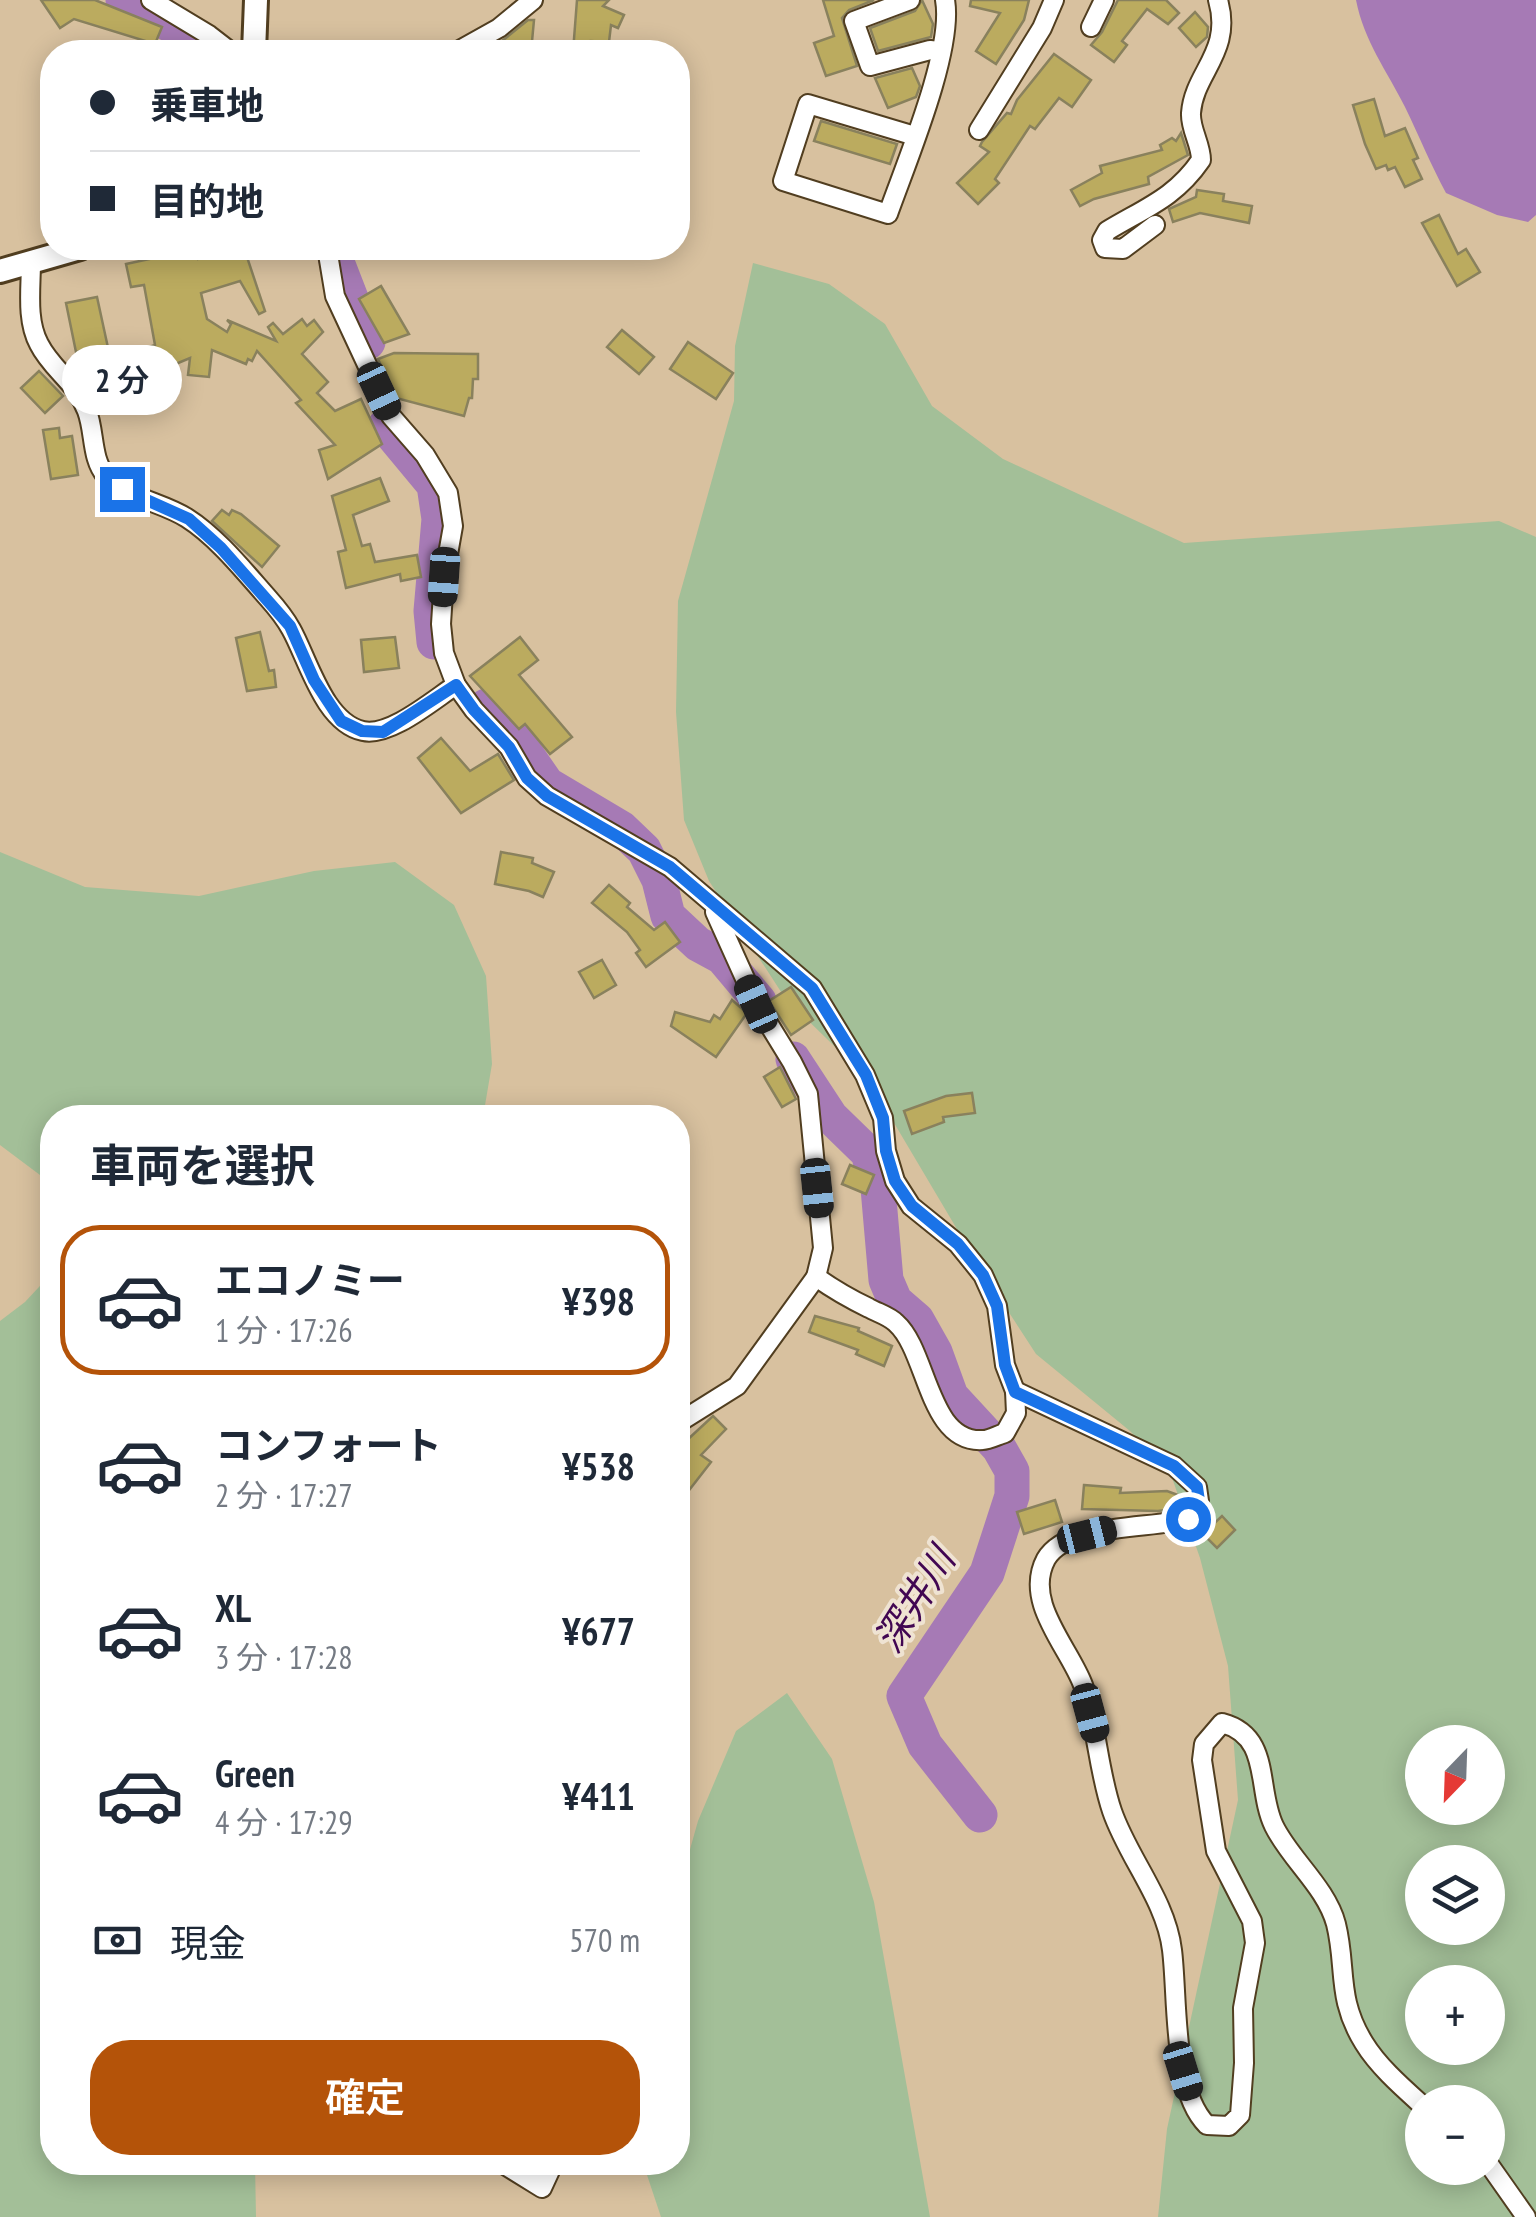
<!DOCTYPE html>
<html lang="ja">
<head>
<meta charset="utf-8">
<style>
	body { margin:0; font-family:"PT Sans Narrow","Noto Sans JP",sans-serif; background:#f6f6f7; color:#1f2937; height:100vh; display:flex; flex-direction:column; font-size:38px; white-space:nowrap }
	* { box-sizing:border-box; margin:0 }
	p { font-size:32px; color:#747a83 }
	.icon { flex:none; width:55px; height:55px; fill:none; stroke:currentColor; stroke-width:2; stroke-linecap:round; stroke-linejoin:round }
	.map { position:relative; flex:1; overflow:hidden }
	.details { position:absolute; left:40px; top:1105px; width:650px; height:1070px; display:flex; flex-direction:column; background:#fff; border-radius:40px; box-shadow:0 5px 25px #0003 }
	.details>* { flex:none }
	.guide { position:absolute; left:40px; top:40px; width:650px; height:220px; border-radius:40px; box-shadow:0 5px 25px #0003; display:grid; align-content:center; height:220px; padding:0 50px; background:#fff }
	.needle { width:65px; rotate:203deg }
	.fabs { position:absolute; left:1405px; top:1725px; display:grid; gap:20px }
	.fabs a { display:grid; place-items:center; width:100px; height:100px; border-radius:50%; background:#fff; box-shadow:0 5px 25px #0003; font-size:50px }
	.end { position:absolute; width:45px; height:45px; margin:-22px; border:12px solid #1a73e8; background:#fff; box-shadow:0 0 0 5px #fff }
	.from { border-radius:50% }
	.bubble { position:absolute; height:70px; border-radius:35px; background:#fff; box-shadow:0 5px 25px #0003; font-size:32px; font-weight:600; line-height:70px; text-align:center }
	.car { position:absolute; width:30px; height:60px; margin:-30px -15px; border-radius:12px; box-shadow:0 0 8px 2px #0007; background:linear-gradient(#222 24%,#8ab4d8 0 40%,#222 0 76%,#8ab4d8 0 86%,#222 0) }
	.guide b { display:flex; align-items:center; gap:35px; height:95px; font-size:38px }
	.guide b+b { border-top:2px solid #e0e1e3 }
	.guide i { width:25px; height:25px; background:#1f2937 }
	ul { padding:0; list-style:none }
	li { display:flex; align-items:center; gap:30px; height:150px; margin:0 20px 15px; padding:0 30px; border:5px solid transparent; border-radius:40px }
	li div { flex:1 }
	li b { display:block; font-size:38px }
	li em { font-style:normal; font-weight:600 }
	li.selected { border-color:#b45309 }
	li>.icon { width:90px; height:90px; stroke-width:1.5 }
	h2 { padding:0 50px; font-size:45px; line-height:120px }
	.pay { display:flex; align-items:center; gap:25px; height:110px; padding:0 50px; font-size:38px }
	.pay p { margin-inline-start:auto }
	.primary-button { display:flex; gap:20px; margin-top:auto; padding:20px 50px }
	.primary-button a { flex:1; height:115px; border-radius:40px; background:#b45309; color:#fff; font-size:40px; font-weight:600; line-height:115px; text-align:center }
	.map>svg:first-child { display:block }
	.green { fill:#a3bf98; fill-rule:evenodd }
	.water { fill:#a67ab5 }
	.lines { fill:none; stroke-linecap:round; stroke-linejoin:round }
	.river { stroke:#a67ab5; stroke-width:35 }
	.building { fill:#bbab5f; stroke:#89815d; stroke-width:2.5 }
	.minor-casing { stroke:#513e20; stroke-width:22 }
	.tertiary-casing { stroke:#513e20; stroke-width:28 }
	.minor { stroke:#fff; stroke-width:18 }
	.tertiary { stroke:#fff; stroke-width:22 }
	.route { stroke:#1a73e8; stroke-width:12 }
	.labels { text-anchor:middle; stroke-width:8; stroke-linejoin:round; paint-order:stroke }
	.water-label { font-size:38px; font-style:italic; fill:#410652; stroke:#efe3d2 }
</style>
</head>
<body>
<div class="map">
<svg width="1536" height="2217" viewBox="0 0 1536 2217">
	<rect width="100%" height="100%" fill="#d8c19f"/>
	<g class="green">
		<path d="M753,263L829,284L885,324L932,406L1003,459L1184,543L1499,521L1536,537V2217H1158L1167,2129L1238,1800L1228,1666L1200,1558L1170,1472L1130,1431L1036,1354L980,1268L868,1079L785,998L709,881L684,820L676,712L678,601L734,401L735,346ZM1422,1742H1488V1808H1422ZM1422,1862H1488V1928H1422ZM1422,1982H1488V2048H1422ZM1422,2102H1488V2168H1422Z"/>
		<polygon points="0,852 85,887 199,896 314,871 395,862 454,905 486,976 492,1064 483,1117 52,1118 52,1184 0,1145"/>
		<polygon points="52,1273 52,2162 255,2163 256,2217 0,2217 0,1321 25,1302"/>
		<polygon points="787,1693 832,1759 874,1902 930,2217 661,2217 643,2163 678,2162 678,1892 698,1821 736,1731"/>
	</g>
	<path class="water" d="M1356,0H1536V215L1528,222L1497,215L1446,193C1431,165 1419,136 1405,107C1387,71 1364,41 1356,0Z"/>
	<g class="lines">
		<g class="river">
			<polyline points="123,0 178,29 212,52"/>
			<polyline points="335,257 368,342"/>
			<polyline points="385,426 434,485 439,519 431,611 434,642"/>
			<polyline points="486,706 518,742 547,784 621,828 644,850 659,880 668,916 698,944 722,957 759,1001"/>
			<polyline points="793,1059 831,1117 868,1153 878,1188 886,1280 895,1301 917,1320 935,1352 951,1396 999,1448 1012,1471 1012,1496 987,1573 904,1696 925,1745 980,1815"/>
		</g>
	</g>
	<g class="building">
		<polygon points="41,0 95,0 162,27 155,44 74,19 60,28"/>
		<polygon points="577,0 609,0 603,6 624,15 618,28 611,25 609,42 591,41 592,52 573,52"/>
		<polygon points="823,0 874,0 849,10 842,18 857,66 826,76 814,43 834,36"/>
		<polygon points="922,0 933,24 931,37 878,51 870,28 915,11"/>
		<polygon points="971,0 1029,0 1024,20 996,64 976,51 1000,13 970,6"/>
		<polygon points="1118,0 1166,0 1179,13 1168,24 1147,9 1122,41 1127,45 1114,62 1091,45 1102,32"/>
		<polygon points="1195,12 1208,27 1207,37 1196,47 1179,28"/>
		<polygon points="528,20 534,20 531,52 501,52 502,41"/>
		<polygon points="1054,54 1091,80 1072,107 1059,98 1035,129 1030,126 995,179 999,183 978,204 957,183 989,152 980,146 982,142 1007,113 1011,114 1017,100"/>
		<polygon points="912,68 920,86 916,97 888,108 875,78"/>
		<polygon points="1374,99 1385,136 1405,128 1418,158 1413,160 1422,179 1405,187 1395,167 1388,170 1386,165 1376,169 1365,144 1353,105"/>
		<polygon points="821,121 897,144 890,164 814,141"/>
		<polygon points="1181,133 1188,155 1148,177 1149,184 1094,199 1080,206 1071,190 1102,173 1100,166 1162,150 1160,145 1172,138 1176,141"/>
		<polygon points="1197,190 1224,194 1223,201 1252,206 1249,223 1200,213 1173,222 1169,209 1196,197"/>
		<polygon points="1439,215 1458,254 1466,249 1480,272 1457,286 1422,223"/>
		<polygon points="234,248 244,248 265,311 259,314 240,281 201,293 207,319 227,332 231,324 227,320 276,341 268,327 273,323 283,334 302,319 307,326 314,320 323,332 302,354 328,382 317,393 335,411 361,399 382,444 328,479 319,450 335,445 296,403 301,400 257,351 252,361 248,359 246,364 212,350 209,377 188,375 190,358 128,384 97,392 87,350 76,352 66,303 97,297 110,357 120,354 121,357 155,345 144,285 131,287 126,264 196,249 198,259"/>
		<polygon points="381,286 409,334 384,343 359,299"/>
		<polygon points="622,330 654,357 639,374 607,347"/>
		<polygon points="688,342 733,373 716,399 670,369"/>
		<polygon points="394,353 478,354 478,379 473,379 472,398 469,398 464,416 396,398 378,359"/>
		<polygon points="39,371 63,396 45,413 21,388"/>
		<polygon points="59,428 60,438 72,436 78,475 51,479 43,430"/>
		<polygon points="380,478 389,501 353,515 362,546 370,544 375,562 417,555 421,577 401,581 400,574 346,588 338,552 346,550 332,496"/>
		<polygon points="222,510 229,515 232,510 241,514 279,546 262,567 212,521"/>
		<polygon points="260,632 269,671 274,670 276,687 247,691 236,638"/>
		<polygon points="395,637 399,668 364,672 361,640"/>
		<polygon points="520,637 538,660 519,675 572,737 550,754 525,724 519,729 470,676"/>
		<polygon points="441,738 470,771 498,754 514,780 461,813 418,758"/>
		<polygon points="501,852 533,858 532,863 554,872 543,897 529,891 495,884"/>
		<polygon points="609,885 630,903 627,907 654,930 665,922 680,942 646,967 636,953 640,950 627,932 592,903"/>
		<polygon points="602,960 616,985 594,998 579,972"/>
		<polygon points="791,987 813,1020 791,1035 769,1001"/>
		<polygon points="732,1000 747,1013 716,1057 671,1026 675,1012 710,1022 714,1015 720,1019"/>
		<polygon points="780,1067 796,1099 782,1107 764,1077"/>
		<polygon points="972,1093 975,1113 943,1117 944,1122 912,1134 904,1111 946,1096"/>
		<polygon points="850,1165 874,1175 866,1194 842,1184"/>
		<polygon points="815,1316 859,1328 858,1331 892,1346 884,1366 856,1354 858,1350 809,1332"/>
		<polygon points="713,1416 726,1429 701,1455 711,1462 690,1489 678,1480 678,1436 685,1442"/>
		<polygon points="1084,1485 1121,1488 1120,1493 1167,1491 1186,1498 1180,1508 1158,1511 1082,1509"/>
		<polygon points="1055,1500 1062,1522 1024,1534 1017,1512"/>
		<polygon points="1222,1516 1235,1530 1217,1548 1203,1534"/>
	</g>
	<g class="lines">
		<g class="minor-casing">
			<g id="minor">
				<polyline points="151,0 209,35 231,52"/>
				<polyline points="910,0 854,21 870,66 930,50 939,51"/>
				<polyline points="1091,27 1104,0"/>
				<polyline points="456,52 499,28 533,0"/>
				<polyline points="979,130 1042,28 1054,0"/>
				<path d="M915,136L808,104L783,181L888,214C906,163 954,50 945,0"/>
				<path d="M1155,225L1123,249L1105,248L1102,240L1107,231C1145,208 1175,198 1201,160C1201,144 1190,129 1191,113C1194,72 1233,52 1218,0"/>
				<path d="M327,248L335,296L391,416L425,455L448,493L453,526L444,577L441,624L444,653L456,685L474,710L509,747L527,778L547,796L670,867L812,988L865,1075L883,1118L886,1151L895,1181L911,1206L958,1244L983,1275L997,1306L1005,1365L1015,1391L1016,1413L1005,1433C998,1435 989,1440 983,1440C928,1444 928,1351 896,1323C889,1316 878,1313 869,1308C850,1299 833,1289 816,1277L737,1386L678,1423"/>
				<path d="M31,261C31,288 26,320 39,344C52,370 77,383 87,411C95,432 91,459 106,476C126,498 162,502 187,518C217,537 244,571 268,598C276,607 285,618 291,629C308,659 324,723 363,731C390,737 433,700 456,685"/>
				<polyline points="715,912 757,1005 792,1062 808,1094 823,1248 816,1277"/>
				<path d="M1015,1391L1174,1466L1197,1487L1199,1501L1188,1519C1151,1529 1067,1523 1046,1559C1023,1602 1069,1647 1083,1685C1097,1726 1098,1770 1112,1811C1128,1858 1166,1900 1172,1950C1178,1997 1172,2091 1207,2125L1229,2126L1240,2115L1244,2063L1243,2008L1255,1943L1252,1921L1216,1851L1202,1760L1204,1744L1222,1723C1272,1736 1256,1789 1274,1826C1290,1859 1326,1887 1336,1924C1347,1968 1336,1998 1364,2043C1378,2066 1402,2087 1422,2105"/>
				<polyline points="500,2162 542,2188 554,2162"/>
				<polyline points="1488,2163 1526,2217"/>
			</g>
		</g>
		<g class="tertiary-casing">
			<g id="tertiary">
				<polyline points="254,52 256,0"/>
				<polyline points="0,271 80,248"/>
			</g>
		</g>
		<use href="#minor" class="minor"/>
		<use href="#tertiary" class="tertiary"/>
	</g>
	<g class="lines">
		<polyline class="route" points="122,489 189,519 221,548 290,626 314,680 341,721 362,731 383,732 456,685 474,710 509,747 527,778 547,796 670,867 812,988 866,1075 883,1118 886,1151 895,1181 912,1206 958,1244 983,1275 997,1306 1005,1365 1015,1392 1174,1466 1197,1487 1199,1501 1188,1519"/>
	</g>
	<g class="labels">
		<g class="water-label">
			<text transform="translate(915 1600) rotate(-58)" y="13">深井川</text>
		</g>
	</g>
</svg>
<div class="fabs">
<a><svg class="needle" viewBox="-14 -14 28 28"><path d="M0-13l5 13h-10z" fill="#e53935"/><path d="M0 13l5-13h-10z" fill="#747a83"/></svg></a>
<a><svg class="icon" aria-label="layers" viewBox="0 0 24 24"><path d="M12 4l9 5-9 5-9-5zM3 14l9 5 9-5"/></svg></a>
<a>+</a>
<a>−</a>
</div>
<i class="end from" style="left:1188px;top:1519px"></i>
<i class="end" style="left:122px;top:489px"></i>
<div class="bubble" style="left:62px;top:345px;width:120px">2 分</div>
<i class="car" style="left:379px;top:391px;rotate:155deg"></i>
<i class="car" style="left:444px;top:577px;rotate:184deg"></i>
<i class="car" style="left:756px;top:1004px;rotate:336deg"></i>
<i class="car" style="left:817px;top:1188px;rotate:174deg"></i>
<i class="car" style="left:1087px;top:1535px;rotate:76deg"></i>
<i class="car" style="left:1090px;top:1713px;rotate:165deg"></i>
<i class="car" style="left:1183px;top:2071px;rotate:163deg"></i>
<div class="guide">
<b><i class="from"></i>乗車地</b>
<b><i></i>目的地</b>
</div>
<section class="details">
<h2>車両を選択</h2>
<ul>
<li class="selected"><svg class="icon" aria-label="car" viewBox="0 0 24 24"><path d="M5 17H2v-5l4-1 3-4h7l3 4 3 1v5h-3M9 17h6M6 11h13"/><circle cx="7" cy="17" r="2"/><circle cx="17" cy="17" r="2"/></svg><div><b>エコノミー</b><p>1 分 · 17:26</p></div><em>¥398</em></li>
<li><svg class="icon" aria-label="car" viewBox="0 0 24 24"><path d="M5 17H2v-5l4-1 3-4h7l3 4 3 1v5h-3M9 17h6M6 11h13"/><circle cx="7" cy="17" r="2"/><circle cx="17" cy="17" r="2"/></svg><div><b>コンフォート</b><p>2 分 · 17:27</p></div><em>¥538</em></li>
<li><svg class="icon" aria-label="car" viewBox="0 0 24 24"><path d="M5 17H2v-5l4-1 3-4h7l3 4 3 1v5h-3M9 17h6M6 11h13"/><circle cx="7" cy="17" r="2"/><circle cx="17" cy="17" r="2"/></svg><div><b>XL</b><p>3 分 · 17:28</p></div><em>¥677</em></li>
<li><svg class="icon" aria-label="car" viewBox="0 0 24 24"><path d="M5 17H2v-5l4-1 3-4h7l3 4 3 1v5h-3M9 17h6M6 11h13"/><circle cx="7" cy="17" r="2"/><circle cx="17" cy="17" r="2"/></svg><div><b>Green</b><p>4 分 · 17:29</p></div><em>¥411</em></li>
</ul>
<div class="pay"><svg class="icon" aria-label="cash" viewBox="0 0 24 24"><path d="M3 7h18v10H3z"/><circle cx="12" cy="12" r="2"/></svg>現金<p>570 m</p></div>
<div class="primary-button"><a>確定</a></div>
</section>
</div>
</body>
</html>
